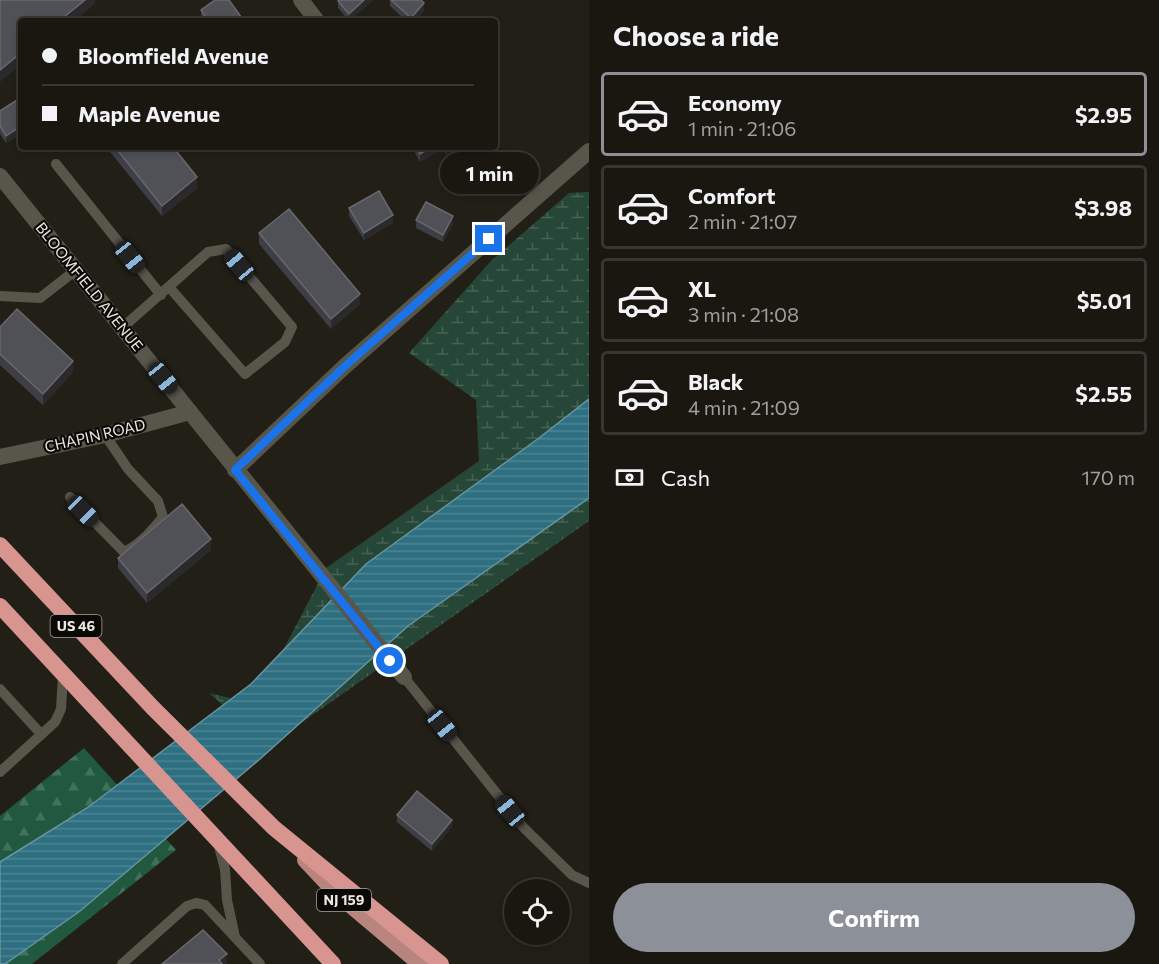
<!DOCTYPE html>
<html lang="en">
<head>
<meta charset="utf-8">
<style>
	body { margin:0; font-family:Commissioner,sans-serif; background:#27241f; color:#f1f3f6; height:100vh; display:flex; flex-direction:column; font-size:22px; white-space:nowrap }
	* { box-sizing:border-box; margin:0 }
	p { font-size:20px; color:#9f9f9f }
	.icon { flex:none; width:33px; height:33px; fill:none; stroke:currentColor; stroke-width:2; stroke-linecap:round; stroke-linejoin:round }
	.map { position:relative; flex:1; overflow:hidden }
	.sheet { display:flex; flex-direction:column; background:#1a1711; width:570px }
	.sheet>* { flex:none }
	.hud { position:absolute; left:18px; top:18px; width:480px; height:132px; border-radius:6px; box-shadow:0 3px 9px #0003,0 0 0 2px #383631; display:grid; align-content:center; height:132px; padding:0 24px; background:#1a1711 }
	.tools { position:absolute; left:504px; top:879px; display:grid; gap:12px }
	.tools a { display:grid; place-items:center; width:66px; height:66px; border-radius:50%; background:#1a1711; box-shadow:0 3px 9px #0003,0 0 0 2px #383631; font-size:30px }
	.end { position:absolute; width:27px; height:27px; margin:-14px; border:8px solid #1a73e8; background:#fff; box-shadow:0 0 0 3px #fff }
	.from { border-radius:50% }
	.bubble { position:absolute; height:42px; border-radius:21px; background:#1a1711; box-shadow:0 3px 9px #0003,0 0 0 2px #383631; font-size:20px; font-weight:700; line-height:42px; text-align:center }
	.car { position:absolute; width:18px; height:36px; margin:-18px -9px; border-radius:8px; box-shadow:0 0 4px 2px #0007; background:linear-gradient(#222 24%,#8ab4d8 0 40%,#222 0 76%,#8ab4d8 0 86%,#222 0) }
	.hud b { display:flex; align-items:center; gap:21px; height:57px; font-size:22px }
	.hud b+b { border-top:2px solid #383631 }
	.hud i { width:15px; height:15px; background:#f1f3f6 }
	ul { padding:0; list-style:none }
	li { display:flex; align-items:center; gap:18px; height:84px; margin:0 12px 9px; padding:0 12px; border:3px solid #383631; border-radius:6px }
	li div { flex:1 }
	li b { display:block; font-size:22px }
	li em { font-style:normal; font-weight:700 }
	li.on { border-color:#8c9099 }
	li>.icon { width:54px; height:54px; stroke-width:1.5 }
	h2 { padding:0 24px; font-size:27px; line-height:72px }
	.pay { display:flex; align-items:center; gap:15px; height:66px; padding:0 24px; font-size:22px }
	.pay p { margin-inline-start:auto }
	.cta { display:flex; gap:12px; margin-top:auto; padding:12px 24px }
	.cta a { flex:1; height:69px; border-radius:36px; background:#8c9099; color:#fff; font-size:24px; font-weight:700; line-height:69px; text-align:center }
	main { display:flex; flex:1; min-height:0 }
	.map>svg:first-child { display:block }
	.forest { fill:url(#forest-firs) }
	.wetland { fill:url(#wetland-marsh) }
	.water { fill:url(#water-rules); stroke:#67949e; stroke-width:1.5 }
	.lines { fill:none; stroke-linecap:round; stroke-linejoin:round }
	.service { stroke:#58554b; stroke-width:10 }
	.minor { stroke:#58554b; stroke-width:16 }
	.tertiary { stroke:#58554b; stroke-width:16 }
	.primary { stroke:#b8847e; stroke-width:16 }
	.trunk { stroke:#d8948f; stroke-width:16 }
	.wall { fill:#3d3e46 }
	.shaded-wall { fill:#2a2a2c }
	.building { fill:#505057; stroke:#68686d; stroke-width:1.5 }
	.route { stroke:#1a73e8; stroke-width:8 }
	.labels { text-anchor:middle; stroke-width:4.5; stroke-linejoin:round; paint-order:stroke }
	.shield { fill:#0a0906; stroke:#a8a6a1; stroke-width:1.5 }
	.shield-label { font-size:14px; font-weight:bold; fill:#ebe9e3 }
	.street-label { font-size:15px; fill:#ebe9e3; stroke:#0a0906 }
</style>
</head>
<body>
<main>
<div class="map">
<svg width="589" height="964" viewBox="0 0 589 964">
	<defs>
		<pattern id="forest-firs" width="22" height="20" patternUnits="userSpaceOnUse" patternTransform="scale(1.5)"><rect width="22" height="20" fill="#215840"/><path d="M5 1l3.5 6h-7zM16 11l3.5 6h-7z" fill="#41705b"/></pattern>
		<pattern id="wetland-marsh" width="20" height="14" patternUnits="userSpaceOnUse" patternTransform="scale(1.5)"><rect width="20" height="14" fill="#264737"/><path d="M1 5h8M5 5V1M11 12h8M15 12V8" fill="none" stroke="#466254"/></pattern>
		<pattern id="water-rules" width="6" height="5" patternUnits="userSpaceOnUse" patternTransform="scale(1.5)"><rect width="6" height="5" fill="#2e6f81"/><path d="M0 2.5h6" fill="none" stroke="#4c8493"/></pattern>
	</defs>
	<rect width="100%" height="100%" fill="#221f17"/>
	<polygon class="forest" points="84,748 176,850 32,964 0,964 0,816"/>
	<polygon class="wetland" points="589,192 589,521 281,737 273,748 209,693 255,704 326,568 479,461 476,400 409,353 491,261 569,193"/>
	<polygon class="water" points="589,399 589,498 408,626 260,759 80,911 5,964 0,964 0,862 87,808 251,684 366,564 539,438"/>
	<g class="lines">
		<g class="service">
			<polyline points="56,164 161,295"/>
			<polyline points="0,296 40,298 76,270"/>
			<polyline points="122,328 208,252 226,249 292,327 285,342 245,374 169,287"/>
			<path d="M70,497L124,552C141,544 151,531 163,517L158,501L128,469L105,435"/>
			<polyline points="404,677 524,828 572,875 589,883"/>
			<polyline points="0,689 41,734"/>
			<polyline points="0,772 55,722 61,709 63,674"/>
			<polyline points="218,843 225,869 227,900 235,937"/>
			<polyline points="122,964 187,906 196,903 205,905 260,964"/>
		</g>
		<g class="minor">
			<polyline points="301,0 317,21"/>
			<polyline points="190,412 404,677"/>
			<polyline points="235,470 344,367 589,151"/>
		</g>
		<polyline class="tertiary" points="0,176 190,412 105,435 0,457"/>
		<polyline class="primary" points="305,860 337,894 420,964"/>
		<g class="trunk">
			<polyline points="0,545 153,708 274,828 441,964"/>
			<polyline points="0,606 333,964"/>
		</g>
	</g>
	<g class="wall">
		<polygon points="373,0 349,21 338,8 338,1"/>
		<polygon points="390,0 421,0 424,11 415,21 406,21 390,6"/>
		<polygon points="201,10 244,21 201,21"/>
		<polygon points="21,99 21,134 6,143 0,134 0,111"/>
		<polygon points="106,147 173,147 197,188 162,216"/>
		<polygon points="412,147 459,147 446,154 443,148 420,162"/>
		<polygon points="349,208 393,223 364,240 349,216"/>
		<polygon points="416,220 453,224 443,242 416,228"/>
		<polygon points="259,233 360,304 331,329 259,244"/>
		<polygon points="0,327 73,372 43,405 0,365"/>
		<polygon points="211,550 147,603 118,568 118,558"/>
		<polygon points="397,815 452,827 432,851 397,822"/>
	</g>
	<g class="shaded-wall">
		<polygon points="85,0 95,0 95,4 74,21 59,21"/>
		<polygon points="364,0 373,0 349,21 349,14"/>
		<polygon points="424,3 424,11 415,21 411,21 411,18"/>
		<polygon points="21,53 21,65 0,82 0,70"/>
		<polygon points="21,126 21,134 6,143 6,136"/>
		<polygon points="432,147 443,147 443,148 420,162 420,154"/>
		<polygon points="446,147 459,147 446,154"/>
		<polygon points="197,177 197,188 162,216 162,206"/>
		<polygon points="393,215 393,223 364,240 364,233"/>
		<polygon points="453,216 453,224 443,242 443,235"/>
		<polygon points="360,294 360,304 331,329 331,319"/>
		<polygon points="73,361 73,372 43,405 43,394"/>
		<polygon points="211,539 211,550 147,603 147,593"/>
		<polygon points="452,820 452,827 432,851 432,844"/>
		<polygon points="227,954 227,964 219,964 219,960"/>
	</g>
	<g class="building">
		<polygon points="0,0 85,0 59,21 21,21 21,53 0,70"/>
		<polygon points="215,0 229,0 244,21 208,21 201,10"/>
		<polygon points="339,0 364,0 349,14 338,1"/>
		<polygon points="391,0 421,0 424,3 411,18"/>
		<polygon points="20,98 21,126 6,136 0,126 0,111"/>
		<polygon points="115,147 173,147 197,177 162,206"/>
		<polygon points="416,147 432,147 420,154"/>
		<polygon points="379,191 393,215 364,233 349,208"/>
		<polygon points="426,202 453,216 443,235 416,220"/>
		<polygon points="289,209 360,294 331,319 259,233"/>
		<polygon points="17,309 73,361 43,394 0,354 0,327"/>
		<polygon points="182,504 211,539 147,593 118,558"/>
		<polygon points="417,791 452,820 432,844 397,815"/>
		<polygon points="203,930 227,954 219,960 222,964 162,964"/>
	</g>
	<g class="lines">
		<polyline class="route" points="390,661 235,470 344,367 489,239"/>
	</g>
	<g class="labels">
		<g class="shield">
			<rect x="50.5" y="615" width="51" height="22" rx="4.5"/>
			<rect x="317" y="889" width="54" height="22" rx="4.5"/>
		</g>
		<g class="shield-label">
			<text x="76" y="631">US 46</text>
			<text x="344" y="905">NJ 159</text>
		</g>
		<g class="street-label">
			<text transform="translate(89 287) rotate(51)" y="5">BLOOMFIELD AVENUE</text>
			<text transform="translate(95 436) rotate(-13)" y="5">CHAPIN ROAD</text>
		</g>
	</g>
</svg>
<div class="tools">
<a><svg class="icon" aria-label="locate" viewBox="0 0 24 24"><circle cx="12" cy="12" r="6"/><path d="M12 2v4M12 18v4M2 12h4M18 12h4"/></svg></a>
</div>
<i class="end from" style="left:390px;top:661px"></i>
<i class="end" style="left:489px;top:239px"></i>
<div class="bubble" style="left:440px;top:152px;width:99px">1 min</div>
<i class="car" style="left:130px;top:257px;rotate:141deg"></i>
<i class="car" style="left:239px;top:265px;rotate:320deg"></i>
<i class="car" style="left:163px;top:378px;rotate:141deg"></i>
<i class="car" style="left:83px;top:511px;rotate:135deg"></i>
<i class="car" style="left:442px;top:725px;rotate:141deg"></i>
<i class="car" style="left:510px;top:811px;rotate:321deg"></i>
<div class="hud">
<b><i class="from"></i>Bloomfield Avenue</b>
<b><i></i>Maple Avenue</b>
</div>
</div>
<section class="sheet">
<h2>Choose a ride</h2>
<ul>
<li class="on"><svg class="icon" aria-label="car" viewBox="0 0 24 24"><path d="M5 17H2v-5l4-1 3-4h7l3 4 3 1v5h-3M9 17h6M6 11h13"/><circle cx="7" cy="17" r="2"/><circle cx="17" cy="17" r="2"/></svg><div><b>Economy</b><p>1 min · 21:06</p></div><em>$2.95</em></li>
<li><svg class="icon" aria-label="car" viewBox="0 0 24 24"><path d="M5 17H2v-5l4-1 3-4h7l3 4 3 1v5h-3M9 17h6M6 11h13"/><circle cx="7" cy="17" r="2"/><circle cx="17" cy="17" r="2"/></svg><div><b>Comfort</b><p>2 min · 21:07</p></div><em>$3.98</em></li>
<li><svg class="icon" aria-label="car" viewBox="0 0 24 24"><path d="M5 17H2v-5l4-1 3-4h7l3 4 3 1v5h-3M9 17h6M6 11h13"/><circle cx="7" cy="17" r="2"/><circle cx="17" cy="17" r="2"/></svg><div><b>XL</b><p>3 min · 21:08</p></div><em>$5.01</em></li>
<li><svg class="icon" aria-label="car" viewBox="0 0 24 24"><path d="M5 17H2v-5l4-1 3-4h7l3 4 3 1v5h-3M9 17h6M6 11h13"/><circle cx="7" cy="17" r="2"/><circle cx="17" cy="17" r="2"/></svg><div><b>Black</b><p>4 min · 21:09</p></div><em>$2.55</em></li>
</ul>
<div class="pay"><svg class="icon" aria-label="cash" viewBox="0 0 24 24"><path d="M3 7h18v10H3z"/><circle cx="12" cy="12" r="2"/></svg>Cash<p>170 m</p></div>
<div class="cta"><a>Confirm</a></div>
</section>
</main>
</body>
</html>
